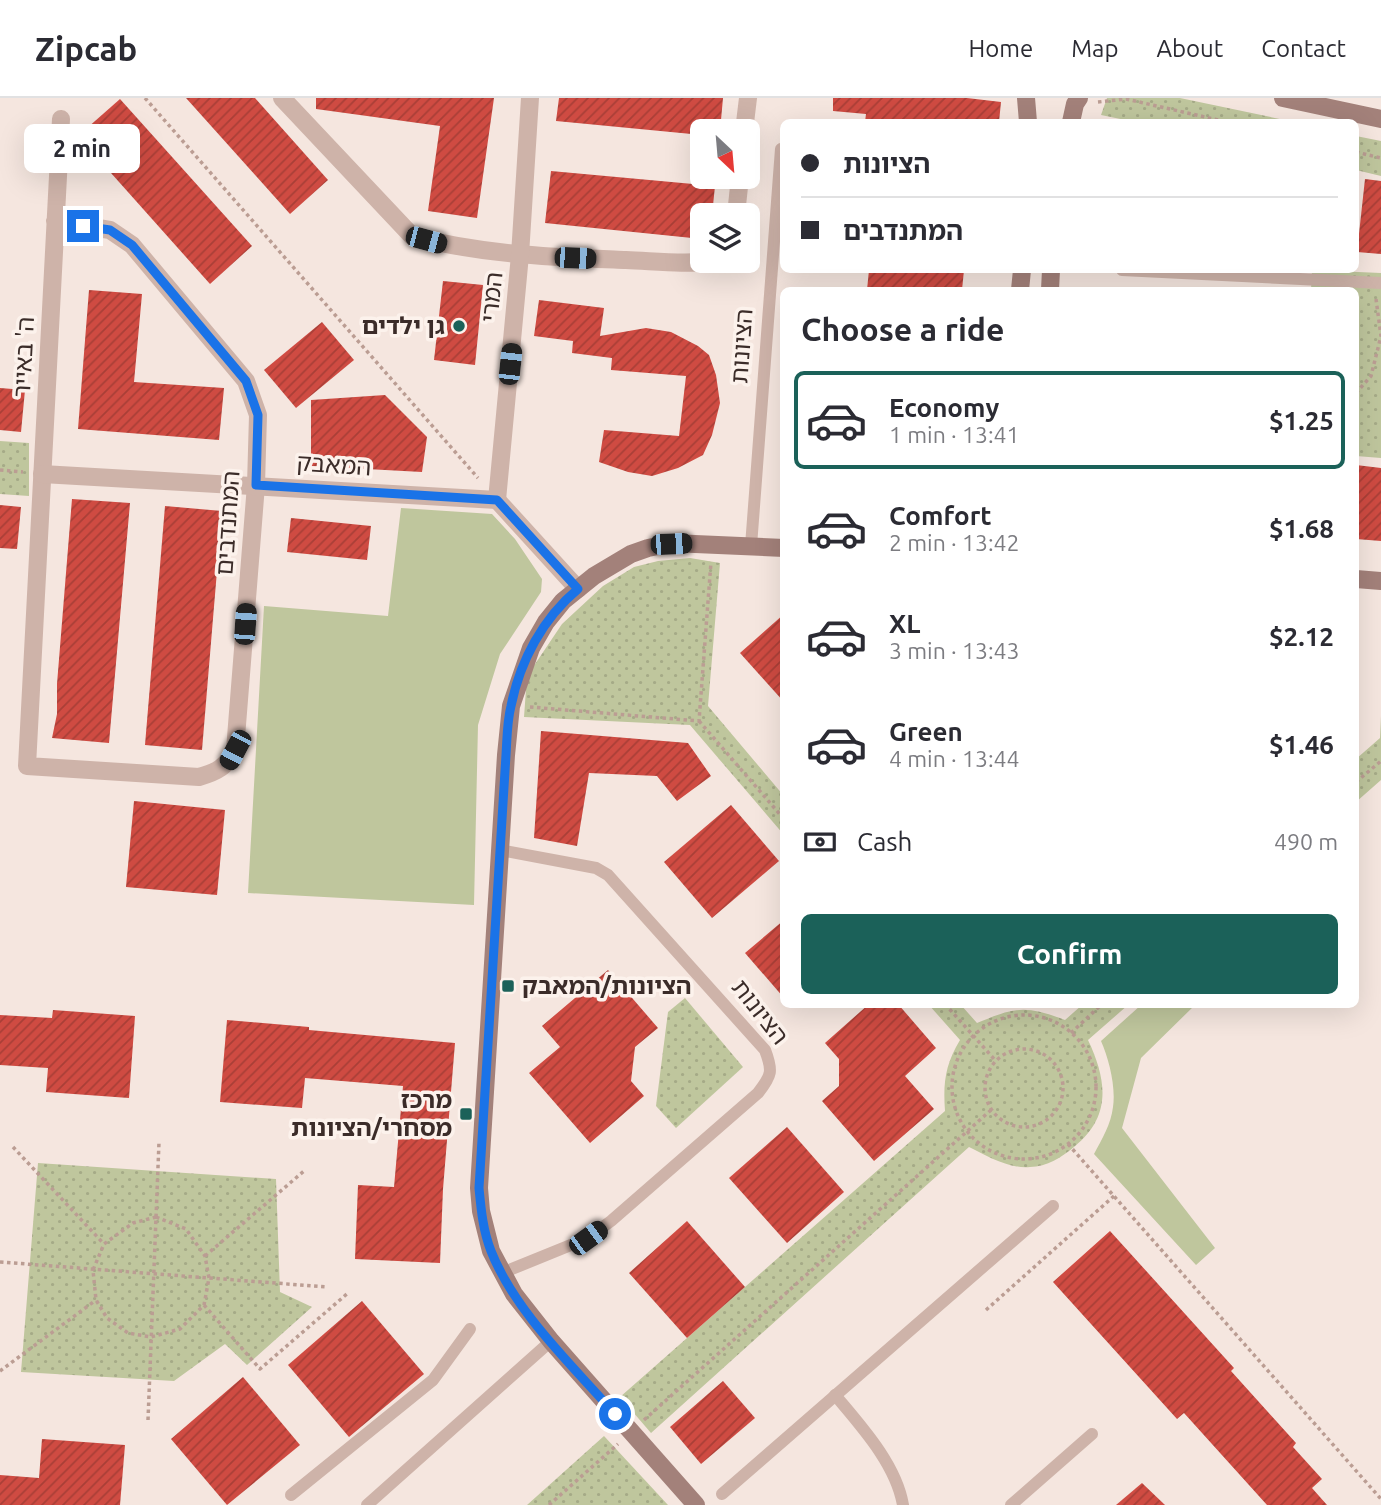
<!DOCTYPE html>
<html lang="en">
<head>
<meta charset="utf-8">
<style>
	body { margin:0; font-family:Ubuntu,"Noto Sans Hebrew",sans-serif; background:#f2f2f3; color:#2b2b33; height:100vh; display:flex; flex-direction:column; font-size:26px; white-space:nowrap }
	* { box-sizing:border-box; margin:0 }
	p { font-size:23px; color:#7c7c81 }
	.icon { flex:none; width:38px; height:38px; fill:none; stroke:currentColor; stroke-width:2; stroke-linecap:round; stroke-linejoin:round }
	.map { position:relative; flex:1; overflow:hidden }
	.sheet { position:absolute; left:780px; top:189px; width:579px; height:721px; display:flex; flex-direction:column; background:#fff; border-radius:10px; box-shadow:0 7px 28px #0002 }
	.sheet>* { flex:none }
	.hud { position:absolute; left:780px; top:21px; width:579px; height:154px; border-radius:10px; box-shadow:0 7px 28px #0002; display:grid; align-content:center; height:154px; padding:0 21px; background:#fff }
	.needle { width:46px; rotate:154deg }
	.tools { position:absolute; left:690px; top:21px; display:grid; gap:14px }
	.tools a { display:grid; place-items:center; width:70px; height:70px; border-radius:10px; background:#fff; box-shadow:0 7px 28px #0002; font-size:35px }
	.end { position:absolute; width:32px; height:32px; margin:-16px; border:9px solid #1a73e8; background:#fff; box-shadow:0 0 0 4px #fff }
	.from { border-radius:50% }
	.bubble { position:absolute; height:49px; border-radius:10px; background:#fff; box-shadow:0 7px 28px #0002; font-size:23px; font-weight:600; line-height:49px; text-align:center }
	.car { position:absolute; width:21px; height:42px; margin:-21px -10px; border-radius:9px; box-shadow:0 0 5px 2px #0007; background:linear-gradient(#222 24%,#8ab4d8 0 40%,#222 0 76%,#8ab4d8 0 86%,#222 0) }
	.hud b { display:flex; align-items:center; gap:24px; height:66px; font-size:26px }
	.hud b+b { border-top:2px solid #e1e1e2 }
	.hud i { width:18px; height:18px; background:#2b2b33 }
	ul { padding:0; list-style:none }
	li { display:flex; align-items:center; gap:21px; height:98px; margin:0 14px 10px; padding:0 7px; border:4px solid transparent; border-radius:10px }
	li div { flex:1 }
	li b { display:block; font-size:26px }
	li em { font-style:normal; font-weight:600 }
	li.current { border-color:#1b6159 }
	li>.icon { width:63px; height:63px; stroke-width:1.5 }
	h2 { padding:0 21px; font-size:32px; line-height:84px }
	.pay { display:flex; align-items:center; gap:18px; height:77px; padding:0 21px; font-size:26px }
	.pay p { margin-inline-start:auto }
	.primary-button { display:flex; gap:14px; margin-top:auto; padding:14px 21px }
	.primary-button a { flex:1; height:80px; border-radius:10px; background:#1b6159; color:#fff; font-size:28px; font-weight:600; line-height:80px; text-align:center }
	header { display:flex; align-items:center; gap:42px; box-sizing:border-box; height:98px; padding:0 35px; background:#fff; border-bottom:2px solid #e1e1e2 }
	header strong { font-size:33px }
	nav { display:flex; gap:38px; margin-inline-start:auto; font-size:24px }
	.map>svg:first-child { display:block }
	.grass { fill:#bfc69d }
	.park { fill:url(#park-dots) }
	.building { fill:url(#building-hatch) }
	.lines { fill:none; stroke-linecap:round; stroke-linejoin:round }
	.path { stroke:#bb9d93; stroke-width:3.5; stroke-dasharray:3.5 3.5; stroke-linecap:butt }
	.lane { stroke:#ceb3a9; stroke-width:12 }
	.street { stroke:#ceb3a9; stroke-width:18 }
	.secondary { stroke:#a3817a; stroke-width:18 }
	.route { stroke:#1a73e8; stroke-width:9 }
	.poi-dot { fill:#1b6159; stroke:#fcf2ec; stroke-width:2.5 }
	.labels { text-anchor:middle; stroke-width:7; stroke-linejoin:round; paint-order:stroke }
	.street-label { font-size:24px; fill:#3b2c29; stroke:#fcf2ec }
	.poi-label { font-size:24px; font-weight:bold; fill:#3b2c29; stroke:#fcf2ec; text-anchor:end }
</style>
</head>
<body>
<header>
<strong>Zipcab</strong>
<nav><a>Home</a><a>Map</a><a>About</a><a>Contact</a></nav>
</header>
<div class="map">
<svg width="1381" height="1407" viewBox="0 0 1381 1407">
	<defs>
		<pattern id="park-dots" width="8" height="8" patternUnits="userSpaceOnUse" patternTransform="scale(1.75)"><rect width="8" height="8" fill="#bfc69d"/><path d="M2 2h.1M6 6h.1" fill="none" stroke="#a5aa87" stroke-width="1.8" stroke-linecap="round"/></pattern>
		<pattern id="building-hatch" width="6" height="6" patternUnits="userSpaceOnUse" patternTransform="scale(1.75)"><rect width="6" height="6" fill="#cf4b42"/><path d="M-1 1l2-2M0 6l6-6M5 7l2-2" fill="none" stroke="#a93f37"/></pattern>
	</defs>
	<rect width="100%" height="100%" fill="#f5e6df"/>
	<g class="grass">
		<polygon points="401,410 492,416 515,441 542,481 541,494 500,556 478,627 474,807 248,795 264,508 388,518"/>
		<path d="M1141,907H1195L1141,960L1122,1030L1215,1150L1196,1167L1094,1056C1102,1041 1111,1026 1113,1009C1116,989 1109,961 1101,943Z"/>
	</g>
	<g class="park">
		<polygon points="1107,0 1180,0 1294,24 1135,24 1101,17"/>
		<polygon points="1356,38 1381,43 1381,78 1356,72"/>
		<polygon points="1312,172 1381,175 1381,360 1356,358 1356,192 1311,192"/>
		<polygon points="0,343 29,345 29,398 0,396"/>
		<polygon points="690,460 720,465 708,608 784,698 784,737 690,627 524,619 527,578 562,526 603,488 634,469 658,463"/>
		<polygon points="1381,618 1381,682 1356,704 1356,661 1380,640"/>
		<polygon points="685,900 743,969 676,1030 656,1008 668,914"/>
		<path d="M929,907H961L977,925C1016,909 1025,907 1065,922L1082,907H1128L1088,942C1107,982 1112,1019 1074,1049C1062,1059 1047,1069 1030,1069C1009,1071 987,1058 969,1049L651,1335L620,1299L945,1013C943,985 945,967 960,942Z"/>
		<polygon points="38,1065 276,1081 280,1194 312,1209 247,1267 225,1246 174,1283 21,1274"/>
		<polygon points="604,1338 668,1407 527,1407"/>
	</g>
	<g class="building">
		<polygon points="186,0 255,0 328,82 290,116"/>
		<polygon points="316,0 494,0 477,120 428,113 440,28 316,11"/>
		<polygon points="559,0 723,0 720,33 702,33 702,37 556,23"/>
		<polygon points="833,0 967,0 1001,4 999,24 865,24 866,16 833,13"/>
		<polygon points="120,1 252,148 210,186 78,38"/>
		<polygon points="551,73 715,88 712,117 702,117 702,141 545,125"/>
		<polygon points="1365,81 1381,83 1381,156 1357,154"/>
		<polygon points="869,172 964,172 962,192 867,192"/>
		<polygon points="443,183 483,187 475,267 434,262"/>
		<polygon points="89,192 142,196 134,284 224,290 219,342 78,331"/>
		<polygon points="539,202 604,210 600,238 646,230 671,234 698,248 709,257 716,277 720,305 712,337 703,357 678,370 652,378 628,374 599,364 604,332 679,338 686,278 611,272 612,260 572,255 573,243 534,238"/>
		<polygon points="322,224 354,262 296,310 264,272"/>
		<polygon points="0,290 25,292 21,334 0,332"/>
		<polygon points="385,297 427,339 422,374 311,368 311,302"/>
		<polygon points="1356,367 1381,370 1381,443 1356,441"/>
		<polygon points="72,401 130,405 109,645 52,640 57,616 57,586"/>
		<polygon points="0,407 21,409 17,451 0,450"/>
		<polygon points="165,408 222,413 202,652 145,647"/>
		<polygon points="291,420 371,428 367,462 287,454"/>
		<polygon points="784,516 784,604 740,555"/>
		<polygon points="541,633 688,645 711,678 677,703 657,678 589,675 577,748 534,740"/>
		<polygon points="134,703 225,712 217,797 126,789"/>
		<polygon points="731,707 779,763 712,820 664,764"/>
		<polygon points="784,822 784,900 745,855"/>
		<polygon points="608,872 658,930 635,949 631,983 644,998 590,1045 529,975 560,949 542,928"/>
		<polygon points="869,906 898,906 936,950 905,978 934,1011 874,1063 822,1003 839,988 839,961 825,945"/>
		<polygon points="53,912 135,918 129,1000 46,994 48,970 0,967 0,917 52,920"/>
		<polygon points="227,922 309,929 309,932 455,945 443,1091 440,1165 355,1161 358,1087 394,1089 403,988 305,980 302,1010 220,1004"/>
		<polygon points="787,1029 844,1094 787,1145 729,1080"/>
		<polygon points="687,1123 745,1189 687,1240 629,1175"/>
		<polygon points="1110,1133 1234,1270 1231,1273 1296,1345 1293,1349 1322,1381 1312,1390 1327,1407 1267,1407 1184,1315 1177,1321 1053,1184"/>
		<polygon points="362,1203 424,1276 349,1339 288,1267"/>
		<polygon points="243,1279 300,1347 227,1407 171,1341"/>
		<polygon points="723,1283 755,1320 701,1366 670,1329"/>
		<polygon points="42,1341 125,1347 120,1407 0,1407 0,1377 39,1380"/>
		<polygon points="1142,1385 1165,1407 1116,1407"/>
	</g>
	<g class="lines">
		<g class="path">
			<polyline points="145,0 478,380"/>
			<polyline points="1098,4 1126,1 1227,24"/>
			<polyline points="1356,54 1381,60"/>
			<polyline points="1356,295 1371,278 1381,238 1376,201"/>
			<polyline points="0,372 23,374"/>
			<polyline points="530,609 699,623 711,464"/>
			<polyline points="699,623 784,721"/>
			<polyline points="1356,684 1381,663"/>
			<polyline points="945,906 995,962"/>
			<circle cx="1024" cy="989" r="72"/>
			<polyline points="1071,935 1102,906"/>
			<circle cx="1024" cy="990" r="39"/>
			<polyline points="1068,1046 1381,1401"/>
			<polyline points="13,1049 104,1146"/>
			<polygon points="156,1119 186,1131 205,1158 209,1180 204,1207 180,1231 151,1239 128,1235 107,1220 96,1202 93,1172 104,1146 133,1125"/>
			<polyline points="205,1158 304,1073"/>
			<polyline points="0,1164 327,1189"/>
			<polyline points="204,1207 260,1271 348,1195"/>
			<polyline points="986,1212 1114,1098"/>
			<polyline points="0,1273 96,1202"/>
			<polyline points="148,1322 159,1044"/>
			<polyline points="644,1322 991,1012"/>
			<polyline points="549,1407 618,1346"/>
		</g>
		<g class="lane">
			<polyline points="1122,172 1381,185"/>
			<polyline points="751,448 781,51"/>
			<path d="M500,752L596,770L608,777L765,952C773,973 772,977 758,995L611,1123L588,1140L502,1175"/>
			<path d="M835,1297C861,1328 896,1366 903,1407"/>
			<polyline points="722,1396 1053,1108"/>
			<polyline points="291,1397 433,1282 470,1231"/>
			<polyline points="367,1407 551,1243"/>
			<polyline points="1011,1407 1092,1336"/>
		</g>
		<g class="street">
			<path d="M282,0L412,138C482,157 554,159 626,162C654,163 685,167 713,163"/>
			<polyline points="744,33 748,0"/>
			<polyline points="736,117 740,79"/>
			<path d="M55,123L110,132L132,147L246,283L258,317L256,387L235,652C226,669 217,674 199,679L27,668L61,21"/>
			<polyline points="42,376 497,402"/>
			<polyline points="497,402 520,157 530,0"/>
			<polyline points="497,402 578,491"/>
		</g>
		<g class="secondary">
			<polyline points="1026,0 1028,24"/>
			<polyline points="1283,0 1381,21"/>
			<polyline points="1071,24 1075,6 1079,0"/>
			<polyline points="1020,192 1022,172"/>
			<polyline points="1050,192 1051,172"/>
			<polyline points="1356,481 1381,483"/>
			<polyline points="696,1407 551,1243 514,1196 491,1153 481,1113 479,1090 506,657 511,608 531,550 546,524 563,503 594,478 631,456 648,450 672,445 784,450"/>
		</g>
	</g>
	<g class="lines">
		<path class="route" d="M83,128L110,132L132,147L246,283L258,317L256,387L497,402L578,491C543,520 520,563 511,608C507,624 507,641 506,657L479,1090C481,1111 483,1133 491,1153C515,1214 572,1267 615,1316"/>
	</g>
	<g class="poi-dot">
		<circle cx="459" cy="228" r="7"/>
		<rect x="501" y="881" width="14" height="14" rx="3.5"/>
		<rect x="459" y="1009" width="14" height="14" rx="3.5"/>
	</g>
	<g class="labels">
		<g class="street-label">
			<text transform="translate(492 199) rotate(-84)" y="8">המרי</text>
			<text transform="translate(742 248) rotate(-86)" y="8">הציונות</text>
			<text transform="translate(24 259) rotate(-87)" y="8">ה' באייר</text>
			<text transform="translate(334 367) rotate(4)" y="8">המאבק</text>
			<text transform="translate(228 425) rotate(-86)" y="8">המתנדבים</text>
			<text transform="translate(760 914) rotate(52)" y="8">הציונות</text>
		</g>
		<g class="poi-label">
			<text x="445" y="236">גן ילדים</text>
			<text x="522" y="896" text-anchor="start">הציונות/המאבק</text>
			<text x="452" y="1010">מרכז<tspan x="452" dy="28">מסחרי/הציונות</tspan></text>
		</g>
	</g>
</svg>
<div class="tools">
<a><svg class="needle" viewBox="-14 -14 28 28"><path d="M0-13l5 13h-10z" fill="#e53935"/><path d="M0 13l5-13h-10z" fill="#7c7c81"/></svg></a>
<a><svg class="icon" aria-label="layers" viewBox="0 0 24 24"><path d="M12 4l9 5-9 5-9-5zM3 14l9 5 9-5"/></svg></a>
</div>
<i class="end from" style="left:615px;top:1316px"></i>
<i class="end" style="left:83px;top:128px"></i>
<div class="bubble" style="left:24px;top:26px;width:116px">2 min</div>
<i class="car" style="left:426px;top:142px;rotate:105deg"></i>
<i class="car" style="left:575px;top:160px;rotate:92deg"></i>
<i class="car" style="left:510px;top:266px;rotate:6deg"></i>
<i class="car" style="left:671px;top:446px;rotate:88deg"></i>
<i class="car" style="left:245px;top:526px;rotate:4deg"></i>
<i class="car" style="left:235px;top:652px;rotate:208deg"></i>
<i class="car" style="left:588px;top:1140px;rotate:54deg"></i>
<div class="hud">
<b><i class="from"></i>הציונות</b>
<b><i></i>המתנדבים</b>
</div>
<section class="sheet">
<h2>Choose a ride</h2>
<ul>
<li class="current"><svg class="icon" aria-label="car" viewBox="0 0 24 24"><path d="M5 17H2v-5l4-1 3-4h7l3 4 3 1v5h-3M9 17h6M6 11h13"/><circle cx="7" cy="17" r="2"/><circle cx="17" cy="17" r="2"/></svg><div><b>Economy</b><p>1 min · 13:41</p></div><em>$1.25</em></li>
<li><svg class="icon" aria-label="car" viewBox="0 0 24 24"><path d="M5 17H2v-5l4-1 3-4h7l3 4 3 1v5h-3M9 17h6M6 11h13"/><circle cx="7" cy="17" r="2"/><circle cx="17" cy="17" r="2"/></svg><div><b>Comfort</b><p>2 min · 13:42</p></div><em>$1.68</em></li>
<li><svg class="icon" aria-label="car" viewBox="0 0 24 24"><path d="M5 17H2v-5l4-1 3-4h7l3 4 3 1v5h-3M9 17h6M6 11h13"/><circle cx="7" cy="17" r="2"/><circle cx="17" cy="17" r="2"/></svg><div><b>XL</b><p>3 min · 13:43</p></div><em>$2.12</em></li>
<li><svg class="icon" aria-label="car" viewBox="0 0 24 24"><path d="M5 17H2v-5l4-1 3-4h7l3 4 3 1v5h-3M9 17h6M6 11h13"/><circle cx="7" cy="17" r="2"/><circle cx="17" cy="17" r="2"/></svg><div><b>Green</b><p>4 min · 13:44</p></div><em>$1.46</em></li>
</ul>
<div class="pay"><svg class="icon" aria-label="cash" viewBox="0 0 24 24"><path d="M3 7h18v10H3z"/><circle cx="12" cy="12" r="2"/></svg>Cash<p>490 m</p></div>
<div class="primary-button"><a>Confirm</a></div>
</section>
</div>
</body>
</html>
